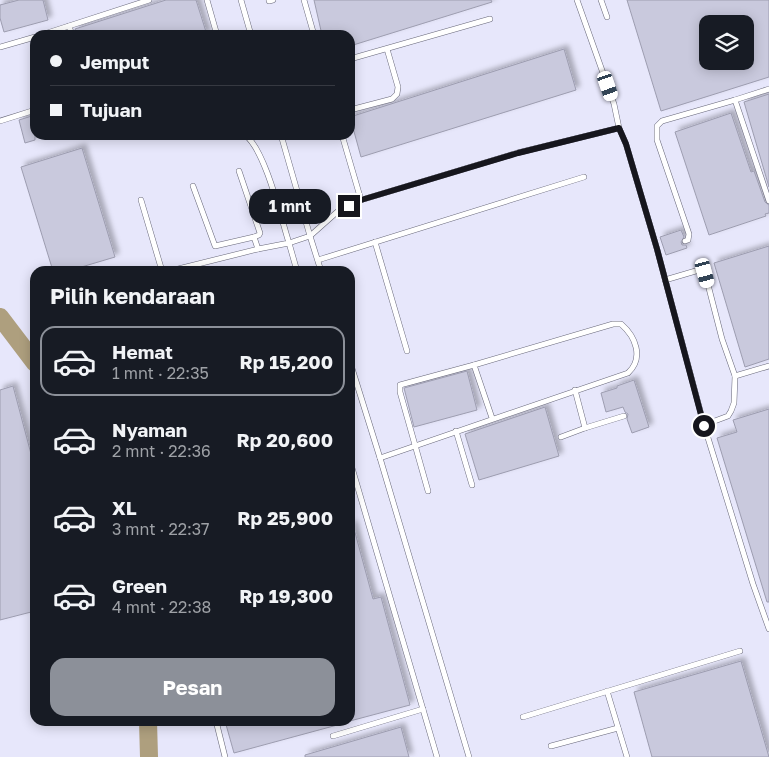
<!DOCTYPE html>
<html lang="id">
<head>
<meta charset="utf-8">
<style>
	body { margin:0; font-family:"Golos Text",sans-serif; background:#242831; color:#f1f3f6; height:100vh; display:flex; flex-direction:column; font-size:19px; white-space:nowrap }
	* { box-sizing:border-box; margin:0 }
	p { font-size:16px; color:#9ea1a6 }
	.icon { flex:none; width:28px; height:28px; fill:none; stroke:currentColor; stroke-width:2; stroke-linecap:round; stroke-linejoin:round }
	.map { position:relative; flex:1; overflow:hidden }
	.side { position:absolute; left:30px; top:266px; width:325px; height:460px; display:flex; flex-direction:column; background:#171b24; border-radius:15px; box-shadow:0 2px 12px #0003 }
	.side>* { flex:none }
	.guide { position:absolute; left:30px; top:30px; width:325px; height:110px; border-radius:15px; box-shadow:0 2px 12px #0003; display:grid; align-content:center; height:110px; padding:0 20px; background:#171b24 }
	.controls { position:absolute; left:699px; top:15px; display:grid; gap:10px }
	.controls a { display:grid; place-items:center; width:55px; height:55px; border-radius:10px; background:#171b24; box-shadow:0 2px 12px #0003; font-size:25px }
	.end { position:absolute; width:22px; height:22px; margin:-11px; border:6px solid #16161d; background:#fff; box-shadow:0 0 0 2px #fff }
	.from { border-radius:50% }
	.bubble { position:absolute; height:35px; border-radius:15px; background:#171b24; box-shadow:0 2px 12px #0003; font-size:16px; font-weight:700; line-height:35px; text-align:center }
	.car { position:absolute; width:15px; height:30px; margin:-15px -8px; border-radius:6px; box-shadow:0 0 4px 1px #0007; background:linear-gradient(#fff 24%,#345 0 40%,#fff 0 76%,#345 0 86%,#fff 0) }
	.guide b { display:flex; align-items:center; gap:18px; height:48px; font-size:19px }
	.guide b+b { border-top:1px solid #363941 }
	.guide i { width:12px; height:12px; background:#f1f3f6 }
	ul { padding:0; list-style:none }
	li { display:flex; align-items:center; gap:15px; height:70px; margin:0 10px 8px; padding:0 10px; border:2px solid transparent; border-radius:15px }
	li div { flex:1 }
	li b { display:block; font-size:19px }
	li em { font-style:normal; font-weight:700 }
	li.selected { border-color:#8c9099 }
	li>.icon { width:45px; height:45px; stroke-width:1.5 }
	h2 { padding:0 20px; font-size:22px; line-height:60px }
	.action { display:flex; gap:10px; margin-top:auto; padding:10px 20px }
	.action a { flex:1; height:58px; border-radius:15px; background:#8c9099; color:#fff; font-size:20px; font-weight:700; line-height:58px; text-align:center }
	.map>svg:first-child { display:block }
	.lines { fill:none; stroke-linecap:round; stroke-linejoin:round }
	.river { stroke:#ae9f7e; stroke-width:18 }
	.building { fill:#c9c9dd; stroke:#9d9db0; fill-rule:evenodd; filter:url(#shadow) }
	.lane-casing { stroke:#676779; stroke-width:6 }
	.lane { stroke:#fff; stroke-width:5 }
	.route { stroke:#16161d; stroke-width:6 }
</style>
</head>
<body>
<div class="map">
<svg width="769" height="757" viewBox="0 0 769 757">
	<defs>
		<filter id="shadow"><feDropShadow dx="4" dy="-4" stdDeviation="2.5" flood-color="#0004"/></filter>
	</defs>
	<rect width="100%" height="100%" fill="#e7e7fb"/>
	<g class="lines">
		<g class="river">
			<polyline points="0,317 35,363"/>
			<polyline points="148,721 149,757"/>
		</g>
	</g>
	<g class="building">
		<polygon points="19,0 43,0 48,20 4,32 0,18 0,5"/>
		<polygon points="166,0 196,0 207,35 77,35 75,29"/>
		<polygon points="314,0 491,0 492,2 350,46 350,35 322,35"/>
		<path d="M627,0H769V77L661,111ZM708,24H745V61H708Z"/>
		<polygon points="564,49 576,90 361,157 350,117"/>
		<polygon points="769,94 769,187 744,102"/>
		<polygon points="731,113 751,172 754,171 765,202 769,205 769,213 765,214 766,216 709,235 675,132"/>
		<polygon points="35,115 35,140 25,143 19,120"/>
		<polygon points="82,148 115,257 68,271 53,271 21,167"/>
		<polygon points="681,230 684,237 681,242 682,245 686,245 687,248 666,255 660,237"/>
		<polygon points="769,246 769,359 745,367 714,263"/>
		<polygon points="467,371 477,410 414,427 404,388"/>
		<polygon points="634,380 649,427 632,433 627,419 628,414 625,412 623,407 606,412 601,393 617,388 617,386"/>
		<polygon points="13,386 35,469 35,611 0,620 0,390"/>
		<polygon points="545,407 559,456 479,480 465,434"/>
		<polygon points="769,409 769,602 767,602 717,438 737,432 733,420"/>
		<polygon points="350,525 353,525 373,599 381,597 410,705 350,721"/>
		<polygon points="741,661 769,757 652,757 634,692"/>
		<polygon points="225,721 340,721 341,724 234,753"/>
		<polygon points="401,727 409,757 305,757 305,755"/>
	</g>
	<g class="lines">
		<g class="lane-casing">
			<g id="lane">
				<polyline points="207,0 217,35"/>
				<polyline points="241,0 251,35"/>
				<polyline points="304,0 314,35"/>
				<polyline points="577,0 614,104 619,128"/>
				<polyline points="601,0 607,17"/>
				<polyline points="269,1 273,0"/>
				<polyline points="69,26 72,35"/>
				<polyline points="41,35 149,0"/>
				<polyline points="0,47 35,37"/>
				<polyline points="350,59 490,19"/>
				<polyline points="735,100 769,89"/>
				<polyline points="350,110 392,99 397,94 398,87 387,49"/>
				<polyline points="0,121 35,110"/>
				<polyline points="281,135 310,236 289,243 297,271"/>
				<polyline points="342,135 361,200"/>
				<polyline points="239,171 260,233 259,235 254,237"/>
				<polyline points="193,186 215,246 254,237 258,249"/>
				<polyline points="141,200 162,271"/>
				<polyline points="685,241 688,240 689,234 657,140 657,126 662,121 735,100 769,201"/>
				<polyline points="375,242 407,351"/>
				<polyline points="318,260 584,177"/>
				<path d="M170,271L258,249L289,243C281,218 265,149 245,135"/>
				<polyline points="321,271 310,236 337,212 361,200 517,153 619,128 626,144 657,249 704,425 753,584 769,629"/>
				<polyline points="665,280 699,270 705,273 722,339 735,376 734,403 731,411 728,416 704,425"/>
				<polyline points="350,362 380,458 469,757"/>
				<polyline points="735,376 769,366"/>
				<polyline points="585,428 624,416"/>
				<polyline points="456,431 472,485"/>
				<polyline points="561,437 585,428 575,390"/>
				<path d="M380,458L628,373C644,358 636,337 621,324H613L474,365L492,418"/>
				<polyline points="350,461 437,757"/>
				<polyline points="428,491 400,392 400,385 474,365"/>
				<polyline points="607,691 627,757"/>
				<polyline points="523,717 740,651"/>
				<polyline points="216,721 225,757"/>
				<polyline points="333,736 423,709"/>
				<polyline points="551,746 618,728"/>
			</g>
		</g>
		<use href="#lane" class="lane"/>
	</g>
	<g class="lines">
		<polyline class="route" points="349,206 361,200 518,153 619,128 626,144 657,249 704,426"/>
	</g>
</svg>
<div class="controls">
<a><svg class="icon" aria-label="layers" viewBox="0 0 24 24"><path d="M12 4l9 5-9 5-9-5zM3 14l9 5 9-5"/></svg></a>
</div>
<i class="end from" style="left:704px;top:426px"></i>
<i class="end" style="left:349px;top:206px"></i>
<div class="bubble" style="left:249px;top:189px;width:82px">1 mnt</div>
<i class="car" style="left:608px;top:86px;rotate:161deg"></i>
<i class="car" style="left:705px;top:273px;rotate:165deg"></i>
<div class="guide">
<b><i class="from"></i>Jemput</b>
<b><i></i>Tujuan</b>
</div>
<section class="side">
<h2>Pilih kendaraan</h2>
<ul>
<li class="selected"><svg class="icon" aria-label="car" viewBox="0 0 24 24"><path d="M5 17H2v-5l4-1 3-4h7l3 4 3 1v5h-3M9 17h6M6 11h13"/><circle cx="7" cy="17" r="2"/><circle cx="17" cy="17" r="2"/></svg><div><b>Hemat</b><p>1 mnt · 22:35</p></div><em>Rp 15,200</em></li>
<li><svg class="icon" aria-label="car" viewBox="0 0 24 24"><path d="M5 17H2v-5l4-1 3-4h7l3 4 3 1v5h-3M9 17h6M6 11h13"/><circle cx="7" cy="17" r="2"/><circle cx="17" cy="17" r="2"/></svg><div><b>Nyaman</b><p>2 mnt · 22:36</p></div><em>Rp 20,600</em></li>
<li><svg class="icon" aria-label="car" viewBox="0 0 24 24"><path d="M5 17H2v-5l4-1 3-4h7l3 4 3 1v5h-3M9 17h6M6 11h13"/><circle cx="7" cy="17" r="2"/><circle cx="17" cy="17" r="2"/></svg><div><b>XL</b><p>3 mnt · 22:37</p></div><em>Rp 25,900</em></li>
<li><svg class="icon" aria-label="car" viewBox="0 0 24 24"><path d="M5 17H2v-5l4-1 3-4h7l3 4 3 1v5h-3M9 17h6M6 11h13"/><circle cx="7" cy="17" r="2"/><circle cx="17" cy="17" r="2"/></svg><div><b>Green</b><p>4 mnt · 22:38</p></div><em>Rp 19,300</em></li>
</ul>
<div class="action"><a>Pesan</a></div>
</section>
</div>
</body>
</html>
